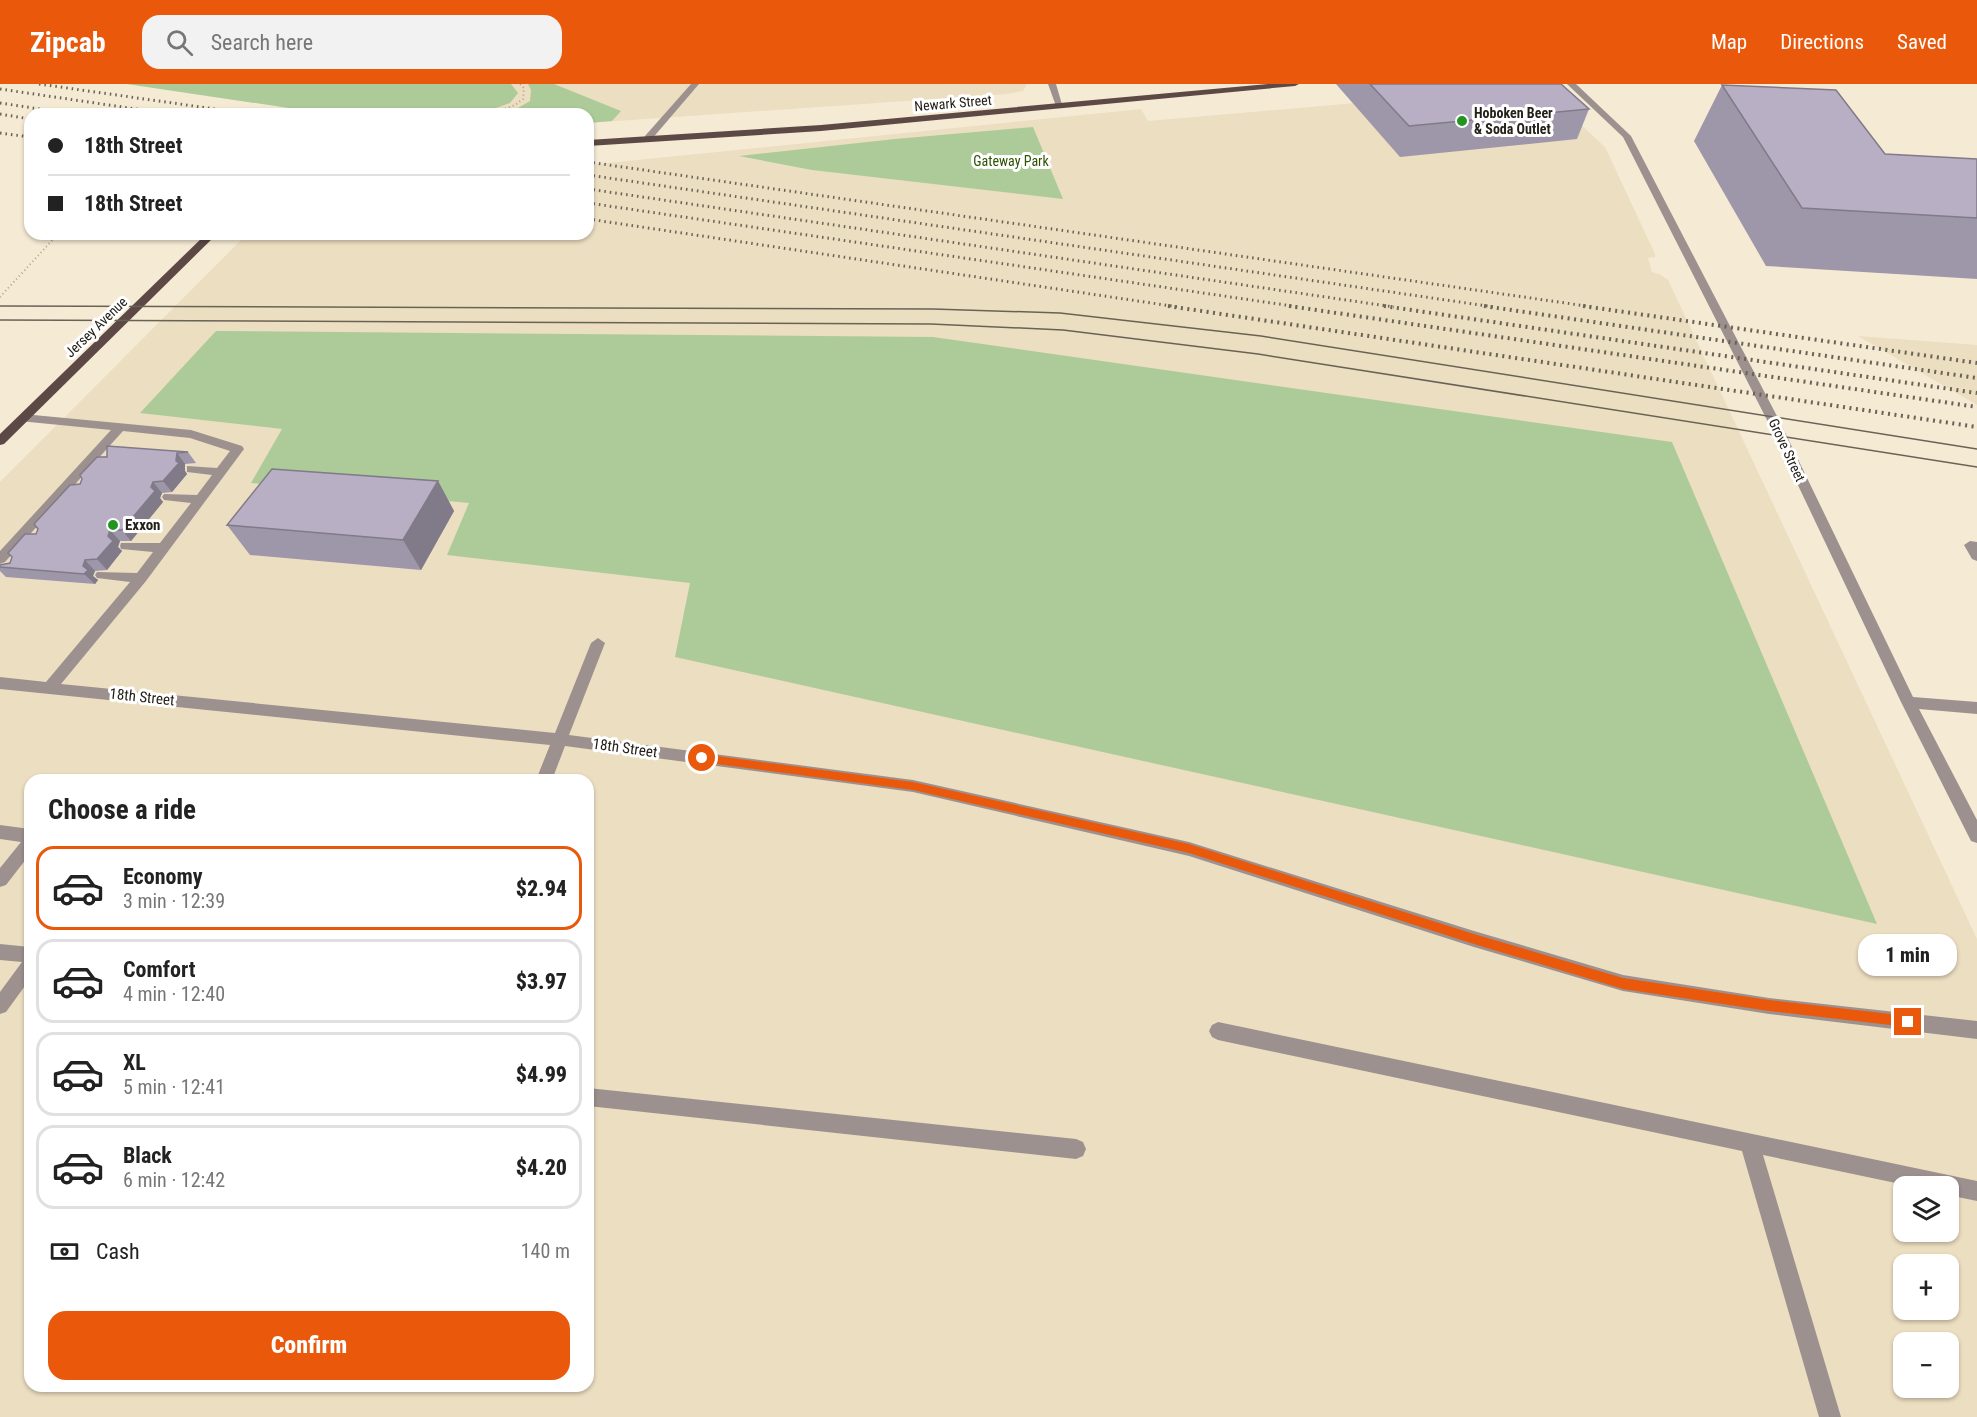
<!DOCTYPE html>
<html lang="en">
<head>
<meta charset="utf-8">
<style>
	body { margin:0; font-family:"Roboto Condensed",sans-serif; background:#f2f2f2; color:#222; height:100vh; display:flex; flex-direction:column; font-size:22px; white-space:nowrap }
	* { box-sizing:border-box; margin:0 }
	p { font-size:20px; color:#767676 }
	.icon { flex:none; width:33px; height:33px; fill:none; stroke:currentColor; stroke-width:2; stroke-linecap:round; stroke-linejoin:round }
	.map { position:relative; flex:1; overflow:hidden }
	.details { position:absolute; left:24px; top:690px; width:570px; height:618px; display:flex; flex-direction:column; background:#fff; border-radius:18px; box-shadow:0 2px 4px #0004 }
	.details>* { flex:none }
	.banner { position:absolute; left:24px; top:24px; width:570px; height:132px; border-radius:18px; box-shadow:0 2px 4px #0004; display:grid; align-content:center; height:132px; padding:0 24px; background:#fff }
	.fabs { position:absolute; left:1893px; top:1092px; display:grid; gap:12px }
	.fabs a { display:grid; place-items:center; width:66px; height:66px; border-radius:12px; background:#fff; box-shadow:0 2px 4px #0004; font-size:30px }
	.end { position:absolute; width:27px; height:27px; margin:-14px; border:8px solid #ea580c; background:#fff; box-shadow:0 0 0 3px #fff }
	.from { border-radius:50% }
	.bubble { position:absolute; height:42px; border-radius:18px; background:#fff; box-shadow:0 2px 4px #0004; font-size:20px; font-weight:800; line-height:42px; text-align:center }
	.banner b { display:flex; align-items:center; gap:21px; height:57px; font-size:22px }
	.banner b+b { border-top:2px solid #e0e0e0 }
	.banner i { width:15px; height:15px; background:#222 }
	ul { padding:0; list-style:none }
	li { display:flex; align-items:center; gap:18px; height:84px; margin:0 12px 9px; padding:0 12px; border:3px solid #e0e0e0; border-radius:18px }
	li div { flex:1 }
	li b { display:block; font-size:22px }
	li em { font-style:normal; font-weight:800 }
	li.selected { border-color:#ea580c }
	li>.icon { width:54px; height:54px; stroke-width:1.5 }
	h2 { padding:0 24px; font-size:27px; line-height:72px }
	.pay { display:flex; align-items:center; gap:15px; height:66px; padding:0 24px; font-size:22px }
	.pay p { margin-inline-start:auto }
	.action { display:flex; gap:12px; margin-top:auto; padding:12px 24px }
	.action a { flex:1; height:69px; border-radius:18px; background:#ea580c; color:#fff; font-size:24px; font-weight:800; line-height:69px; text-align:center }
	header { display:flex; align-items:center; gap:36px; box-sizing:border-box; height:84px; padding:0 30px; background:#ea580c; color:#fff }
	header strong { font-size:28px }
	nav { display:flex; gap:33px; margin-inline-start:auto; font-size:21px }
	.search { width:420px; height:54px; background:#f2f2f2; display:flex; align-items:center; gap:15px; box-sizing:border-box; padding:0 21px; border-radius:18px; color:#767676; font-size:22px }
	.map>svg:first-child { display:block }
	.built { fill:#ecdec1; fill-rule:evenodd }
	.green { fill:#adcb99 }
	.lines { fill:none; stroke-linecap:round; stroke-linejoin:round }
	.path { stroke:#aca493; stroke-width:2; stroke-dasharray:1 3; stroke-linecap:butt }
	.minor { fill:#9d918f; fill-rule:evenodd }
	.major { fill:#5c4945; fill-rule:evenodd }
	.tram { stroke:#696356; stroke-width:1.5 }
	.rail-far1 { stroke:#696356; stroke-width:3; stroke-dasharray:1.5 4; stroke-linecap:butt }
	.rail { stroke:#696356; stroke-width:4; stroke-dasharray:2 4.5; stroke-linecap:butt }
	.wall { fill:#9e96a9 }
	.shaded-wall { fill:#817a89 }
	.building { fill:#b8afc4; stroke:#817a89; stroke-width:1.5 }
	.route { fill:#ea580c }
	.poi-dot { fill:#229420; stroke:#fff; stroke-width:2 }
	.labels { text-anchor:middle; stroke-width:6; stroke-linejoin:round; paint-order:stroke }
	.far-street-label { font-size:14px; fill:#252119; stroke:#fff }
	.far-poi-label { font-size:14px; font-weight:bold; fill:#252119; stroke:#fff; text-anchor:start }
	.far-park-label { font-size:14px; fill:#2d5300; stroke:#fff }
	.poi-label { font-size:15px; font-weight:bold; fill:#252119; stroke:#fff; text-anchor:start }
	.street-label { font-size:15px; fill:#252119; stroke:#fff }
</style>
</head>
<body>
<header>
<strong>Zipcab</strong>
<div class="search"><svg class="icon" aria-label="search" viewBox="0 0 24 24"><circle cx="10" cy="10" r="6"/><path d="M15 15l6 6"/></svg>Search here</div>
<nav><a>Map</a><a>Directions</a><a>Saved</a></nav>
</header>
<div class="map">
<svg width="1977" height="1333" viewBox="0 0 1977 1333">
	<rect width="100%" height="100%" fill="#f5ead4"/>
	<g class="built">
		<polygon points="127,0 1027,0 1023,7 1007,10 588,39 588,30 329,30"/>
		<path d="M1540,3L1605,63L1655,170V173L1648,174L1652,188L1661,191L1668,196L1977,855V1333H0V398L247,150H588V81L1141,25L1148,37ZM30,696H588V1302H30ZM1904,1102H1948V1148H1904ZM1904,1180H1948V1226H1904ZM1904,1258H1948V1304H1904Z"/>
		<polygon points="1858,252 1977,261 1977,321"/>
	</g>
	<g class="green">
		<polygon points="127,0 511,0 518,9 510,19 479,30 329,30"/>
		<polygon points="528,0 554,0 621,27 612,37 588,39 588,30 507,30 530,17 531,6"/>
		<polygon points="1033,43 1063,115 812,86 739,72 895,55"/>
		<polygon points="216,247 933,253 1672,358 1877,840 675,573 690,499 447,471 469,419 251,399 282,345 140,329"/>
	</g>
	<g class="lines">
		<g class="path">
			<polyline points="490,30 515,21 523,15 524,4 520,0"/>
			<polyline points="0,213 58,150"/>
		</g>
		<g class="minor">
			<polygon points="691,0 699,0 651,56 645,56 645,52"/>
			<polygon points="1048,0 1056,0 1063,24 1056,22"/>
			<polygon points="1567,0 1576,0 1631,52 1779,336 1913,613 1977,618 1977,630 1919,625 1977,736 1977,759 1971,757 1901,618 1767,336 1623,53"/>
			<polygon points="23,330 191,346 242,362 244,365 146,497 61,600 555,649 591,559 598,554 605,559 569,651 913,696 1189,758 1474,847 1623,891 1769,914 1977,937 1977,955 1769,930 1623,907 1474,863 1189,772 913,708 565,662 552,696 536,696 550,661 0,605 0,593 46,598 130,498 97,494 95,491 97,488 137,489 153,468 121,465 120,462 121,459 160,459 191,419 164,416 162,413 164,410 197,411 212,391 187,388 187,382 217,384 230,367 190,354 123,347 5,478 0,480 0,467 111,346 19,337 17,334"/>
			<polygon points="1970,457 1977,458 1977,477 1972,475 1964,461"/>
			<polygon points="0,741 30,745 30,770 6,801 0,803 0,784 21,758 0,755"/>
			<polygon points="0,860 30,863 30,895 6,928 0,930 0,908 22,878 0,876"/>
			<polygon points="1218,938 1977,1097 1977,1117 1948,1111 1948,1102 1910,1102 1763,1071 1841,1333 1819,1333 1742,1067 1218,956 1212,953 1209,947 1212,941"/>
			<polygon points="588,1004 1076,1055 1083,1058 1086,1065 1083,1072 1076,1075 588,1022"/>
		</g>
		<g class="major">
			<polygon points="1268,0 1299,0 1295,2 821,47 588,62 588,56 821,41"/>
			<polygon points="206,150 217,150 4,360 0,361 0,350"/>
		</g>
		<g class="tram">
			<polyline points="0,222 933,225 1060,229 1261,252 1977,365"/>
			<polyline points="0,236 931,240 1063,246 1258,270 1977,383"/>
		</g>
		<g class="rail-far1">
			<polyline points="39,0 250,30"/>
			<polyline points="0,5 170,30"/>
			<polyline points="0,19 73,30"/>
			<polyline points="0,30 30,35"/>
			<polyline points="0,49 30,53"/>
			<polyline points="588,78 1593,223"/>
			<polyline points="588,91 1494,223"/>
			<polyline points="588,105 1394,223"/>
			<polyline points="588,119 1299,223"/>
			<polyline points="588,135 1178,223"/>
		</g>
		<g class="rail">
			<polyline points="1168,222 1977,343"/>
			<polyline points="1289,222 1977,323"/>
			<polyline points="1384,222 1977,309"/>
			<polyline points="1484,222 1977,294"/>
			<polyline points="1583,222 1977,279"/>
		</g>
	</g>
	<g class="wall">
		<polygon points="1336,0 1561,0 1589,25 1577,55 1400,73"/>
		<polygon points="1722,1 1885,70 1977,75 1977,195 1766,182 1694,57"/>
		<polygon points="188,368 196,379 185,380 185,387 187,390 172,408 162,409 160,414 163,418 131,457 120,457 118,463 122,467 107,486 95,487 93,492 98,496 95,500 6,493 0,487 0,481 10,479 80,400 97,373"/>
		<polygon points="438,397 454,427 421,486 250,471 227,441"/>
	</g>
	<g class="shaded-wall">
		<polygon points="177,369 185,380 185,387 187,390 172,408 163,397 176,377"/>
		<polygon points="438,397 454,427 421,486 403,456"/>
		<polygon points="153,398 162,409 160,414 163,418 131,457 122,446 151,403"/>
		<polygon points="110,446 120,457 118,463 122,467 107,486 97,475"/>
		<polygon points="85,476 95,487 93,492 98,496 95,500 84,490 83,482"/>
	</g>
	<g class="building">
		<polygon points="1370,0 1561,0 1589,25 1409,42"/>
		<polygon points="1722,1 1836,6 1885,70 1977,75 1977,134 1802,124"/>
		<polygon points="107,362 188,368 177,369 176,377 179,379 163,397 153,398 151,403 155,407 122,446 110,446 108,452 113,457 97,475 85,476 83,482 88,486 84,490 0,483 0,481 10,479 12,473 8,469 25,450 36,450 38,445 34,440 70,401 80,400 82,395 80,391 97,373 107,373"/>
		<polygon points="272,385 438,397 403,456 227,441"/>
	</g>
	<polygon class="route" points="702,670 913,698 1189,760 1474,850 1623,894 1769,916 1908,932 1913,938 1908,943 1769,927 1623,905 1474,860 1189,769 913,706 702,678 697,674"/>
	<g class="poi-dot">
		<circle cx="1462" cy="37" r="6"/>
		<circle cx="113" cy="441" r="6"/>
	</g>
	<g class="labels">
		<g class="far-street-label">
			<text transform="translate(953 19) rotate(-5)" y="5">Newark Street</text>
			<text transform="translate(96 243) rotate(-44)" y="5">Jersey Avenue</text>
			<text transform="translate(1787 366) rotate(65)" y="5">Grove Street</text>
		</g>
		<g class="far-poi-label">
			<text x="1474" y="34">Hoboken Beer<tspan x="1474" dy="16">&amp; Soda Outlet</tspan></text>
		</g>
		<g class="far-park-label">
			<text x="1011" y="82">Gateway Park</text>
		</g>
		<g class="poi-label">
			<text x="125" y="446">Exxon</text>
		</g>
		<g class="street-label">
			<text transform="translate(142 613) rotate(6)" y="5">18th Street</text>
			<text transform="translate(625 664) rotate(8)" y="5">18th Street</text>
		</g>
	</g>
</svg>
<div class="fabs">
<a><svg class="icon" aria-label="layers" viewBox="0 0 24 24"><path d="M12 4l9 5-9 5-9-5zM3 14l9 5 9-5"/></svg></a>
<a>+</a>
<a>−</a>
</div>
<i class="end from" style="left:702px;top:674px"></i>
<i class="end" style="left:1908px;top:938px"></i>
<div class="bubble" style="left:1858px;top:850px;width:99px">1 min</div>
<div class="banner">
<b><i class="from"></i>18th Street</b>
<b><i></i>18th Street</b>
</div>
<section class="details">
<h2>Choose a ride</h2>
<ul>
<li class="selected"><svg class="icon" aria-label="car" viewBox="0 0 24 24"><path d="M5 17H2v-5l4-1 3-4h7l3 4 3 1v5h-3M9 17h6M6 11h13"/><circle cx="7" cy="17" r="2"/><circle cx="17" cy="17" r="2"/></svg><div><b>Economy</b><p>3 min · 12:39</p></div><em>$2.94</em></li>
<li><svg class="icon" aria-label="car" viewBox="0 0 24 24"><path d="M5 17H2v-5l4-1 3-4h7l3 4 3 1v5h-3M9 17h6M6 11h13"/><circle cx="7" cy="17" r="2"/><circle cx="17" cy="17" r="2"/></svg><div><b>Comfort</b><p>4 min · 12:40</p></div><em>$3.97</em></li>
<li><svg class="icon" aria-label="car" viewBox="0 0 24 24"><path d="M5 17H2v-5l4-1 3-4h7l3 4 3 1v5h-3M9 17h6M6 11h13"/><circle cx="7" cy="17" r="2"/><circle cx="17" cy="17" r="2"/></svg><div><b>XL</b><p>5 min · 12:41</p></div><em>$4.99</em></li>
<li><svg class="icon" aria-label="car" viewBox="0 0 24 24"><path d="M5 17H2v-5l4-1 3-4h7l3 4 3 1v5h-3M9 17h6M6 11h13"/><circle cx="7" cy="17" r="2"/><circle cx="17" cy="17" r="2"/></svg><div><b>Black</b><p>6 min · 12:42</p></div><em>$4.20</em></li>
</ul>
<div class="pay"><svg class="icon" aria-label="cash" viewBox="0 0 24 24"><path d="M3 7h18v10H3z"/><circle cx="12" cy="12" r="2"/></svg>Cash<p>140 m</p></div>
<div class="action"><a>Confirm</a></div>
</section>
</div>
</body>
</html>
